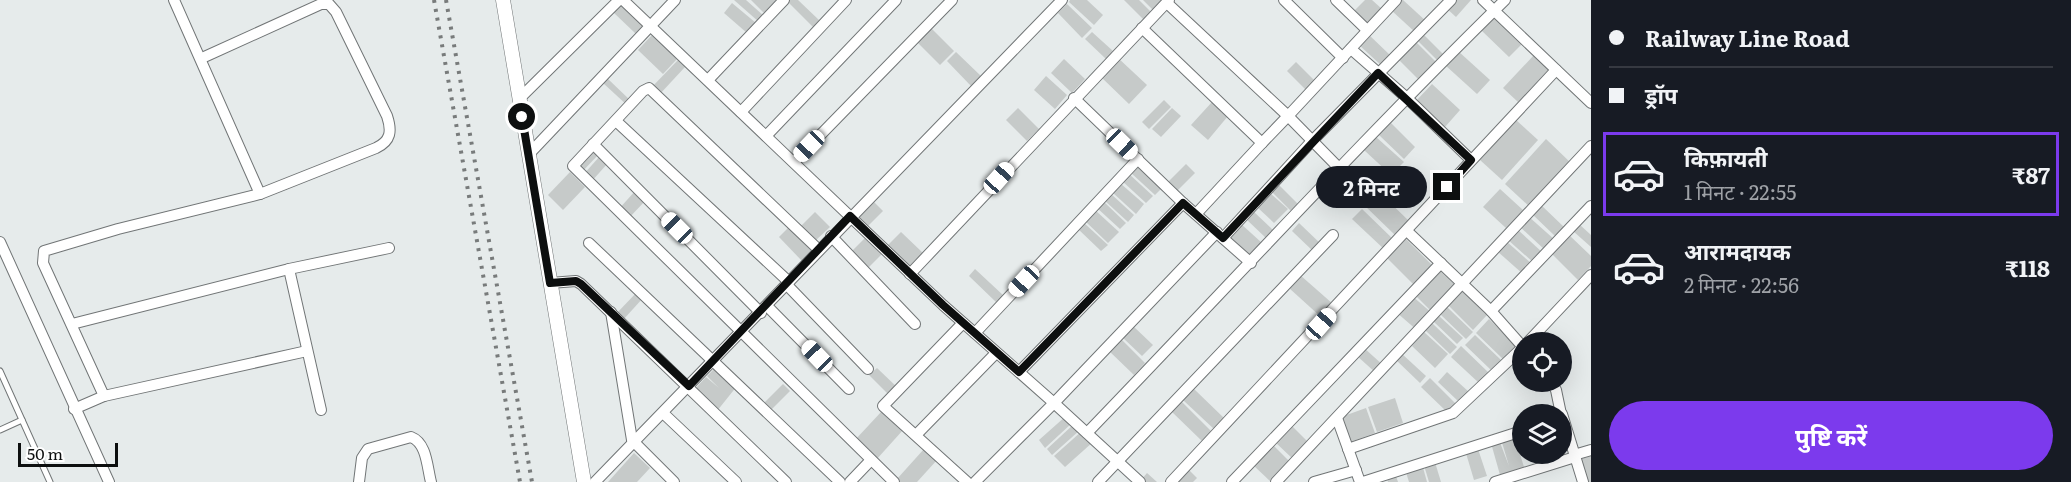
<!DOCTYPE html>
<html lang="hi">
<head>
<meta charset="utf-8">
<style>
	body { margin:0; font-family:Literata,"Noto Sans Devanagari",serif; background:#20242c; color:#f1f3f6; height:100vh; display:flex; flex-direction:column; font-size:22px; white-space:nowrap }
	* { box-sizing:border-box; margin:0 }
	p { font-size:20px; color:#9ea1a6 }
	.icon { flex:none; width:33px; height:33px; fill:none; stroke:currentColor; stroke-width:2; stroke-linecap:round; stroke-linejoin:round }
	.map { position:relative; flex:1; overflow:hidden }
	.side { display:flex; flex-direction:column; background:#171b24; width:480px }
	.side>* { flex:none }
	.top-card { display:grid; align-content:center; height:132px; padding:0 18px; background:#171b24 }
	.buttons { position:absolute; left:1512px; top:332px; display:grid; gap:12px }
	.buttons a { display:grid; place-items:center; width:60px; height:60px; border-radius:50%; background:#171b24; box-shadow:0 6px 24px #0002; font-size:30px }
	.scale { position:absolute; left:18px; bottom:15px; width:100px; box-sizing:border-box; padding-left:6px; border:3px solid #0d0f0f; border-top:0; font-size:16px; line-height:21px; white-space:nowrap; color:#0d0f0f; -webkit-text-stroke:4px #fff; paint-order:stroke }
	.end { position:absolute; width:27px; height:27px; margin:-14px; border:8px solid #0d0f0f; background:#fff; box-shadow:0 0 0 3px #fff }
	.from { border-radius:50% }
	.bubble { position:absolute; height:42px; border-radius:21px; background:#171b24; box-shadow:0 6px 24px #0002; font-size:20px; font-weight:700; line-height:42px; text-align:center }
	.car { position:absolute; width:18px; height:36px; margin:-18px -9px; border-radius:8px; box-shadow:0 0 4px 2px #0007; background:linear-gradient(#fff 24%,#345 0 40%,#fff 0 76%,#345 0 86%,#fff 0) }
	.top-card b { display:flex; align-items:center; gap:21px; height:57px; font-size:22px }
	.top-card b+b { border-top:2px solid #363941 }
	.top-card i { width:15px; height:15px; background:#f1f3f6 }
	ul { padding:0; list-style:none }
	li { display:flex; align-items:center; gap:18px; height:84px; margin:0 12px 9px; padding:0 6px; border:3px solid transparent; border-radius:0px }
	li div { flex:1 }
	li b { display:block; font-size:22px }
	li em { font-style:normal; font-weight:700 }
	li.active { border-color:#7c3aed }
	li>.icon { width:54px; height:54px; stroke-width:1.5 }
	.cta { display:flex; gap:12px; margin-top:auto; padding:12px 18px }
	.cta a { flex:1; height:69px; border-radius:36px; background:#7c3aed; color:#fff; font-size:24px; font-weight:700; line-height:69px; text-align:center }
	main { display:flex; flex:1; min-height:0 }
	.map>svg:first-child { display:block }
	.building { fill:#c6cac9 }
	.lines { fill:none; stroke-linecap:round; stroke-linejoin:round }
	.service-casing { stroke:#717576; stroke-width:7 }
	.minor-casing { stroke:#717576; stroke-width:12 }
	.tertiary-casing { stroke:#717576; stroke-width:15 }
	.service { stroke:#fff; stroke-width:5 }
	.minor { stroke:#fff; stroke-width:10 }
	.tertiary { stroke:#fff; stroke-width:14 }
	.rail { stroke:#787b7b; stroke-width:4; stroke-dasharray:3 6; stroke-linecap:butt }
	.route { stroke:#0d0f0f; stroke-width:8 }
</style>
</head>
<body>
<main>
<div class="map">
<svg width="1591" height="482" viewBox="0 0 1591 482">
	<rect width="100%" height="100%" fill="#e6ebeb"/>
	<g class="building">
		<polygon points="734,0 746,0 764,16 759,22"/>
		<polygon points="751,0 776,0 764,13"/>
		<polygon points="786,0 798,0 820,21 814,28"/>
		<polygon points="1070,0 1087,0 1103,15 1094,25 1069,2"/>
		<polygon points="1124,0 1139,0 1151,12 1144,20"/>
		<polygon points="1143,0 1164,0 1154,11"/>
		<polygon points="1365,0 1372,0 1382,9 1368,24 1354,11"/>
		<polygon points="1400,0 1403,0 1427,22 1416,33 1391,10"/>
		<polygon points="1452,0 1471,0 1456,17 1445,7"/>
		<polygon points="621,3 644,26 636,34 613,12"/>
		<polygon points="732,3 756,23 747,33 724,13"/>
		<polygon points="1067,4 1092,28 1082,38 1058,13"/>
		<polygon points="1495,16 1523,43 1509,57 1481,30"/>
		<polygon points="928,25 954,51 940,65 914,39"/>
		<polygon points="1092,32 1113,51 1106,59 1085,39"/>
		<polygon points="1421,32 1446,57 1440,63 1415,38"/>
		<polygon points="1367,33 1392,57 1383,67 1357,43"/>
		<polygon points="652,35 677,59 663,74 638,50"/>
		<polygon points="1414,40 1438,64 1421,82 1397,58"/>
		<polygon points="1458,51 1490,80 1477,94 1445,65"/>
		<polygon points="956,52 982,77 972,87 947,61"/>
		<polygon points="1534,55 1549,69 1518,102 1503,88"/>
		<polygon points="1117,57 1147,85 1129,104 1100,76"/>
		<polygon points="1064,59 1085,79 1072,93 1051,73"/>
		<polygon points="678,60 685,67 659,95 651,88"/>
		<polygon points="1296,62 1315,81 1306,90 1287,71"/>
		<polygon points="1046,76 1067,95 1055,109 1034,90"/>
		<polygon points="607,78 632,102 628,106 603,83"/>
		<polygon points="1432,84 1460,110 1445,127 1416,101"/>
		<polygon points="1164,100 1171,107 1149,129 1142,122"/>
		<polygon points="1212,102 1228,116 1208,140 1191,125"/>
		<polygon points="1018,108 1039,129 1027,141 1006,120"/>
		<polygon points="1172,108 1181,116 1161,137 1152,129"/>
		<polygon points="1516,120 1538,140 1502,180 1480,160"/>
		<polygon points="1391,123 1415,147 1404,159 1379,135"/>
		<polygon points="1376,137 1404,162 1391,175 1364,150"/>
		<polygon points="1546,139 1572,164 1531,208 1505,184"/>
		<polygon points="593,149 598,155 581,173 575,167"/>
		<polygon points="600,156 608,163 591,182 583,175"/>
		<polygon points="1138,164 1163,187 1155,195 1130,172"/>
		<polygon points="1186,164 1195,173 1175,193 1166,184"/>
		<polygon points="570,172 585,187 563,210 548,195"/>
		<polygon points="1128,173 1153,196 1146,203 1121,180"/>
		<polygon points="1120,183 1144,204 1136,214 1112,192"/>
		<polygon points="1278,184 1299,205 1292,212 1271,191"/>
		<polygon points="1500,189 1523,210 1506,228 1483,207"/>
		<polygon points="636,190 646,200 628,219 618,210"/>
		<polygon points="1378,191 1409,221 1395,235 1364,205"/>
		<polygon points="1269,192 1288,209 1274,223 1256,206"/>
		<polygon points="1110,193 1134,215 1128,222 1104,200"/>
		<polygon points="1102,200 1126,223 1120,229 1096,207"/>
		<polygon points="874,202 883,211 867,227 858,218"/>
		<polygon points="1540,204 1565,228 1556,237 1531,213"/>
		<polygon points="1362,209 1394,240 1385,250 1352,219"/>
		<polygon points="1095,210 1119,232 1108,243 1085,221"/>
		<polygon points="1253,211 1274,231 1267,239 1246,219"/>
		<polygon points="815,212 830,227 815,241 801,226"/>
		<polygon points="1528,216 1555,240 1545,250 1519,226"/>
		<polygon points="1083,222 1108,245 1101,251 1077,228"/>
		<polygon points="1240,223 1262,243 1248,258 1226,237"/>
		<polygon points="1299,223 1323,246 1315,253 1292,231"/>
		<polygon points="1579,224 1591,235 1591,247 1573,231"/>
		<polygon points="790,226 814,249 802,261 779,237"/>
		<polygon points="1517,229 1543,253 1534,263 1507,239"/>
		<polygon points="901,232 923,253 909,268 886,247"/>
		<polygon points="1568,234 1591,256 1591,266 1578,280 1550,252"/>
		<polygon points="867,236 883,253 867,269 850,253"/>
		<polygon points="1406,239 1433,266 1414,285 1387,258"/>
		<polygon points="1506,241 1532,264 1523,274 1497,251"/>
		<polygon points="975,269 1004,296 997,303 969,276"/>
		<polygon points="1438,269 1458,288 1434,314 1414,294"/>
		<polygon points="1300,275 1333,304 1321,317 1289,288"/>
		<polygon points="1462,290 1487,315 1473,330 1448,305"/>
		<polygon points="637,292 643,298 623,320 616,314"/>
		<polygon points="1411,295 1433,314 1418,331 1396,312"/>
		<polygon points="1447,307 1473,332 1466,339 1440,314"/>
		<polygon points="1438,315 1463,338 1457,344 1433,321"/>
		<polygon points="1489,319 1517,346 1504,360 1476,333"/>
		<polygon points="1432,323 1457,347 1450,354 1425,330"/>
		<polygon points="1132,325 1153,345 1142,356 1121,336"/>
		<polygon points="1424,332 1448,354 1435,368 1412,346"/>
		<polygon points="1475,335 1501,360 1491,370 1465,345"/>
		<polygon points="1119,337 1145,363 1134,375 1107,349"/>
		<polygon points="1461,346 1489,373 1479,383 1451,357"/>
		<polygon points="1363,347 1384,366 1377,374 1356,355"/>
		<polygon points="1401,353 1426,376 1420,383 1395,359"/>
		<polygon points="717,366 737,386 717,411 694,390 706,377 719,388 707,376"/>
		<polygon points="877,368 899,389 891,397 869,375"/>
		<polygon points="1447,372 1469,392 1459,402 1438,382"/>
		<polygon points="1430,378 1456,404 1447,412 1421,387"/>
		<polygon points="783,384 790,391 769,412 762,405"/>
		<polygon points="1194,389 1225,419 1215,430 1183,400"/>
		<polygon points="1395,398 1403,423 1377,432 1368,407"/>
		<polygon points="1181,401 1212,432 1203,442 1171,411"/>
		<polygon points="1366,408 1375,433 1350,442 1341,417"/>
		<polygon points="882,411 903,430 876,460 855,440"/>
		<polygon points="1066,416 1072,423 1045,448 1039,440"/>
		<polygon points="1074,424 1080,430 1052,455 1047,449"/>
		<polygon points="1291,425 1309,443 1293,459 1275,442"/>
		<polygon points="1082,431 1093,442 1065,467 1054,456"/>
		<polygon points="1514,435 1524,467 1500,475 1491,443 1499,440 1509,466 1501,439"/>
		<polygon points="1272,444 1290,462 1271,482 1252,464"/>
		<polygon points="1477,446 1487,476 1474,480 1465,450"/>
		<polygon points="924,449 937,460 917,482 900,482 897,479"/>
		<polygon points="634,453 650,468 637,482 608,482"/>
		<polygon points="1536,453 1548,453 1550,458 1538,462"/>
		<polygon points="1591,456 1591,482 1588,482 1581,459"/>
		<polygon points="1434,459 1441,482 1429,482 1423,462"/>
		<polygon points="1422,464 1427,482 1409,482 1405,469"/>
		<polygon points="1188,469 1197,478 1193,482 1174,482"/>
		<polygon points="1147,473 1157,482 1144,482 1141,480"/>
		<polygon points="1395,473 1398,482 1388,482 1386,476"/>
	</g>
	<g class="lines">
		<g class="service-casing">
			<g id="service">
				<polyline points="0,371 50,482"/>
				<polyline points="0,430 22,420"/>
			</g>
		</g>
		<g class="minor-casing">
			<g id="minor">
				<polyline points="174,0 260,194"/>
				<polyline points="623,0 943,305 1054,403 975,482"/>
				<polyline points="1284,0 1343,58"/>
				<polyline points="1336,0 1367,30"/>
				<polyline points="1483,0 1591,103"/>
				<polyline points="1167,3 1288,116 1396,0"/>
				<polyline points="1142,28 1262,143 1196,214"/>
				<polyline points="1351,49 1407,98 1471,160"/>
				<polyline points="708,80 784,0"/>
				<polyline points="519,99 619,0"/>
				<polyline points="741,112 846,0"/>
				<polyline points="616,121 789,282"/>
				<polyline points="766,136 896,0"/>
				<polyline points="1262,143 1288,116 1338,167"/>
				<polyline points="593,144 761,313"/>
				<polyline points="529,154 675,0"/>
				<polyline points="794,162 952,0"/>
				<polyline points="1183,203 1251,263"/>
				<polyline points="1407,231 1491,311 1522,346"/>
				<polyline points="831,236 915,324"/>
				<polyline points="1223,238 1312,141 1451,0"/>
				<polyline points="0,242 109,482"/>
				<polyline points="589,243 840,482"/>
				<polyline points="819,250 649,88 643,91 573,166 894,482"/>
				<polyline points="289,269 321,410"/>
				<polyline points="910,274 1169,0"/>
				<polyline points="550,283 576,281 581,284 786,482"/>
				<polyline points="787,285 868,369"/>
				<polyline points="767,306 849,389"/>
				<polyline points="1491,311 1591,206"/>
				<polyline points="611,312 632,440 674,482"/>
				<polyline points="963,323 883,406 967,482"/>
				<polyline points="72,324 289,269 389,248"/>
				<polyline points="975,333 1138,159"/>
				<polyline points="1528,342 1591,275"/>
				<polyline points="1019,372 1183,203 1074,98"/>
				<polyline points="1550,381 1556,390 1561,414"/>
				<path d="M104,396L43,263L44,251L118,229L260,194L376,148C391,141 392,131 387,116L336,12L329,4H321L202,58"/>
				<polyline points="74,409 104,396 307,351"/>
				<polyline points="663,413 736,482"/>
				<polyline points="1562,414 1583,482"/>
				<polyline points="1337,418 1360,482"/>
				<path d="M1087,433C1226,289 1361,141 1505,0"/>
				<polyline points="916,435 996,353"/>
				<polyline points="1348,449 1453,413 1522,348"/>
				<polyline points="1574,455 1591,450"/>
				<path d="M359,482L362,458L368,449L411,437C427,443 427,467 431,482"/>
				<polyline points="595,482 1062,0"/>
				<polyline points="850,482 871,460"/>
				<polyline points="1098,482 1333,235"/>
				<polyline points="1140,482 1054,403 1217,232"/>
				<polyline points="1171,482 1556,70"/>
				<polyline points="1232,482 1441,263"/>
				<polyline points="1276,482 1591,146"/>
				<polyline points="1314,482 1356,470"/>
				<polyline points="1363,482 1522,431"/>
				<polyline points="1495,482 1575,457"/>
			</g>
		</g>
		<g class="tertiary-casing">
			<polyline id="tertiary" points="503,0 584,482"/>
		</g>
		<use href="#service" class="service"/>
		<use href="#minor" class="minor"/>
		<use href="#tertiary" class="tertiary"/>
		<g class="rail">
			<polyline points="434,0 520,482"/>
			<polyline points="446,0 532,482"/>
		</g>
	</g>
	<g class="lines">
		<polyline class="route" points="522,117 550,283 576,281 581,284 689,386 850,216 943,305 1019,372 1183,203 1223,238 1378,73 1471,160 1447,187"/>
	</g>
</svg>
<div class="buttons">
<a><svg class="icon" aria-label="locate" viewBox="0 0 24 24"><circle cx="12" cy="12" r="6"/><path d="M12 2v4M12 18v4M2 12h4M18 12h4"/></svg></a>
<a><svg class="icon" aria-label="layers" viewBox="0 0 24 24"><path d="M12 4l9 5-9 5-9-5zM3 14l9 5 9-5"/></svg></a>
</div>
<div class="scale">50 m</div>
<i class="end from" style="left:522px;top:117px"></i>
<i class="end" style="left:1447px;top:187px"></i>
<div class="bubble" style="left:1316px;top:166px;width:111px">2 मिनट</div>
<i class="car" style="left:1122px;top:144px;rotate:134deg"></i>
<i class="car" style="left:809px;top:146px;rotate:224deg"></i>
<i class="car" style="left:999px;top:178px;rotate:42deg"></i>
<i class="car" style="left:677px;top:228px;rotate:315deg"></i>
<i class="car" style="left:1024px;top:281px;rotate:223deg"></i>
<i class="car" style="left:1321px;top:324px;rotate:42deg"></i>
<i class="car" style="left:817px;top:356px;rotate:316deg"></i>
</div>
<section class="side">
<div class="top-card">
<b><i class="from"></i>Railway Line Road</b>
<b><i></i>ड्रॉप</b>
</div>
<ul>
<li class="active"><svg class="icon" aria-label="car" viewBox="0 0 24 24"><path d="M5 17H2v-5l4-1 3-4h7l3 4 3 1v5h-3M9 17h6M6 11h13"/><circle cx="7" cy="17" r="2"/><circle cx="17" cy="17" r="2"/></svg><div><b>किफ़ायती</b><p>1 मिनट · 22:55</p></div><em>₹87</em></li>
<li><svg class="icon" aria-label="car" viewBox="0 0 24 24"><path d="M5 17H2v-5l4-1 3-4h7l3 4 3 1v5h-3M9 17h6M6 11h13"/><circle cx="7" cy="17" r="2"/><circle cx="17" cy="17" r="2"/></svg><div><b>आरामदायक</b><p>2 मिनट · 22:56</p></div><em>₹118</em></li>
</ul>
<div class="cta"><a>पुष्टि करें</a></div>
</section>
</main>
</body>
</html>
